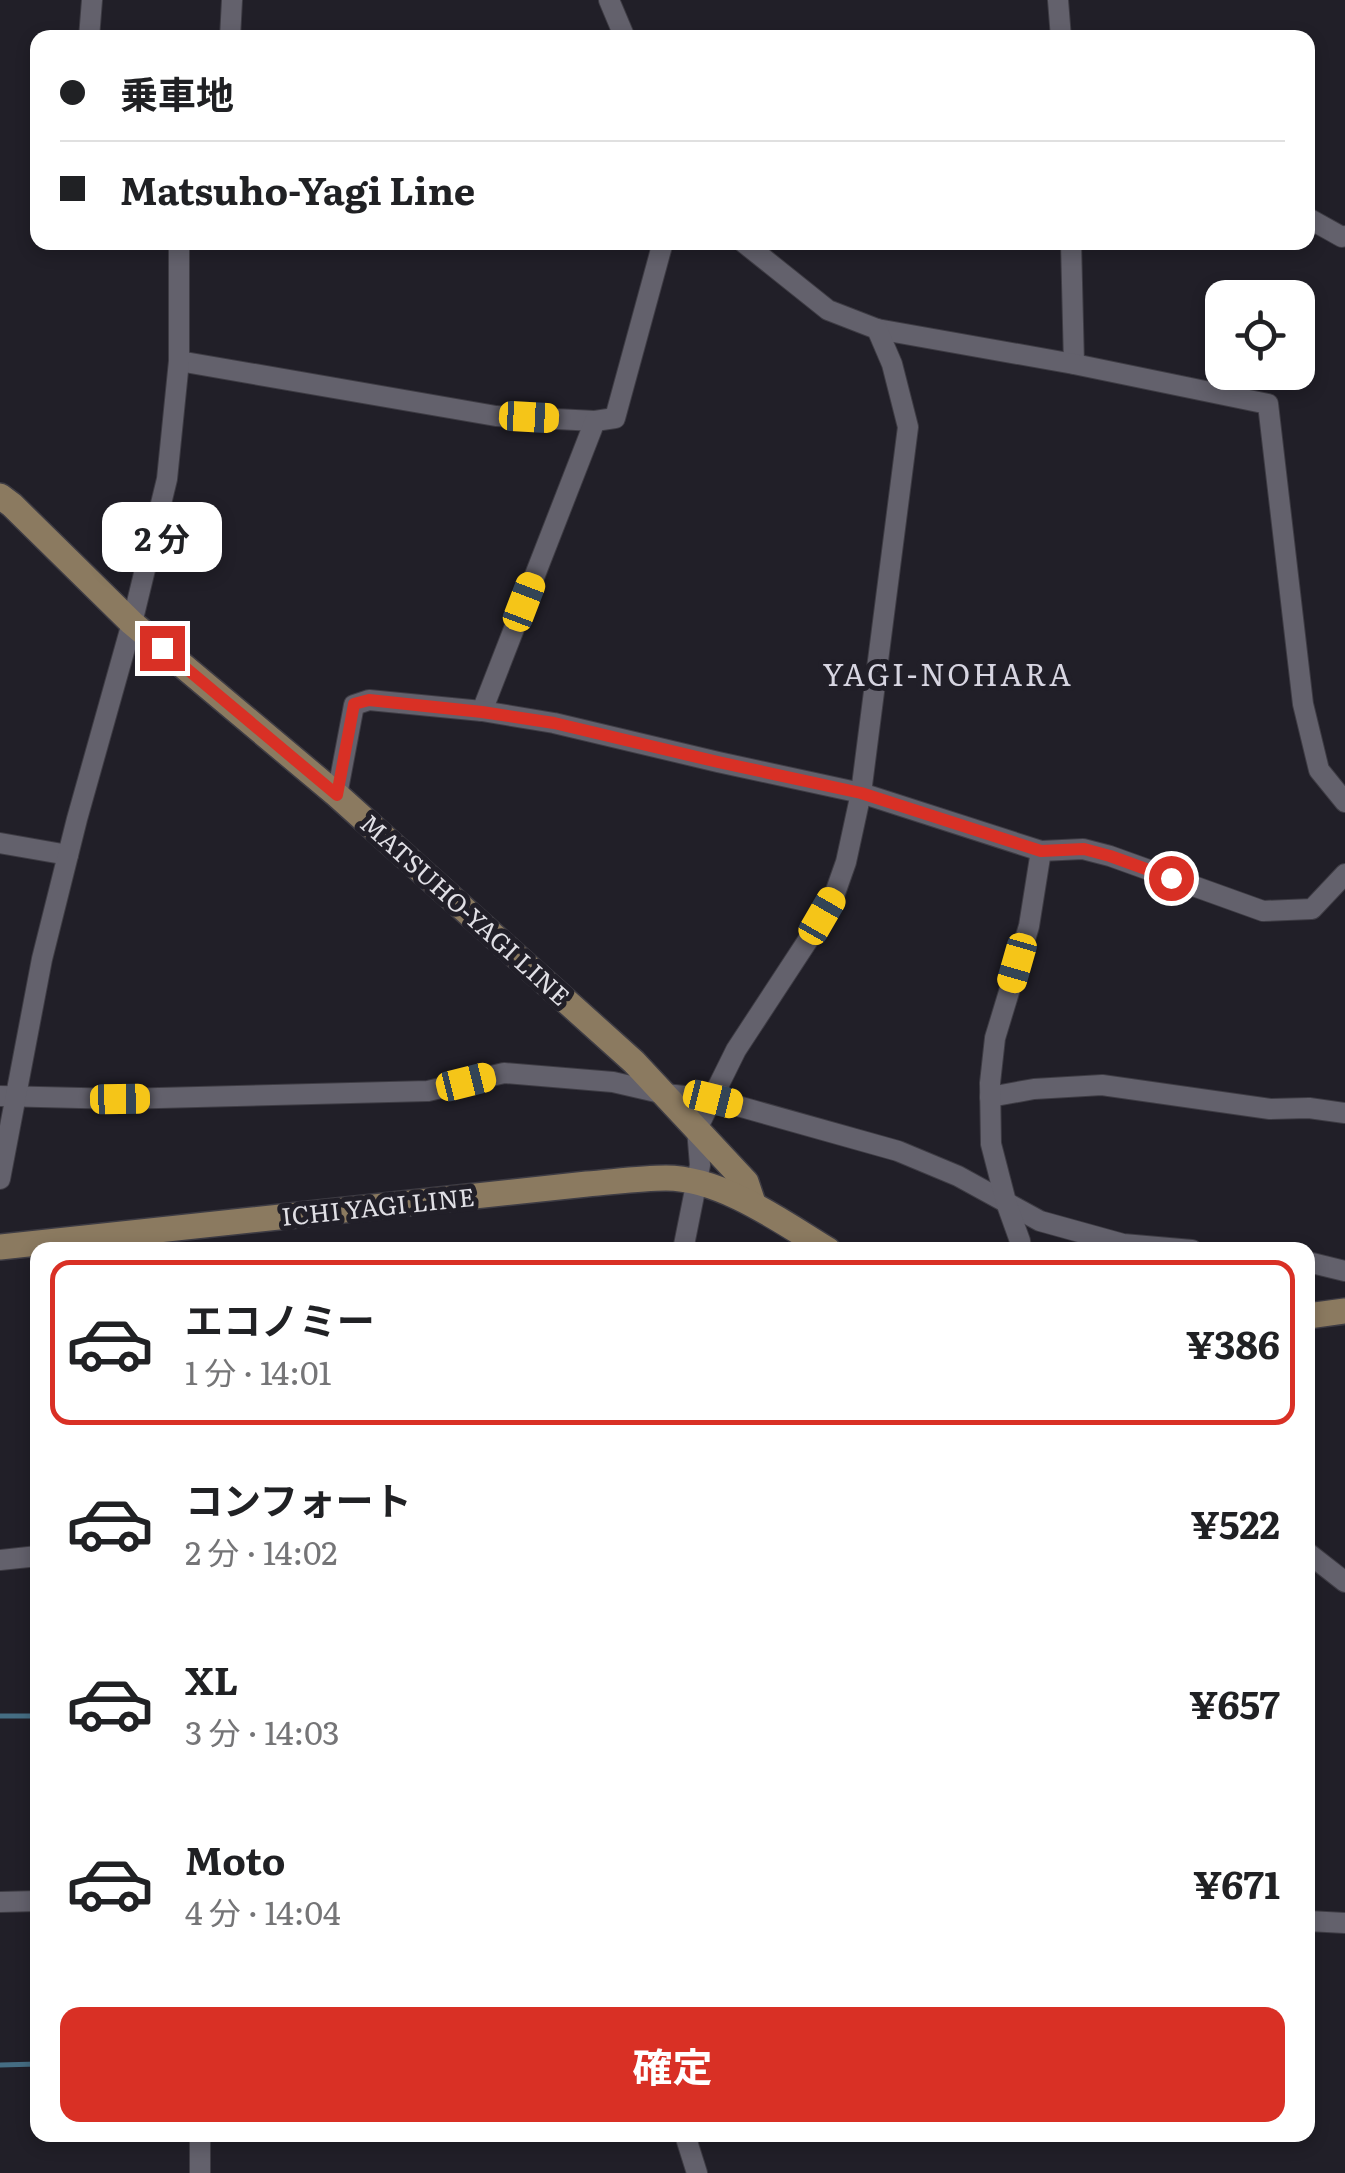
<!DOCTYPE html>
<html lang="ja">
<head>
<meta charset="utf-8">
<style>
	body { margin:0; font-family:Literata,"Noto Sans JP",serif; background:#f2f2f2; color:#202124; height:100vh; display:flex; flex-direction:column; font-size:38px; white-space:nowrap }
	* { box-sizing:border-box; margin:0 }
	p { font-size:32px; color:#757577 }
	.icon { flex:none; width:55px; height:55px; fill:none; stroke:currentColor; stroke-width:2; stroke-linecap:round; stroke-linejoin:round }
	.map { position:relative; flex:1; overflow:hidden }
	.sheet { position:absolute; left:30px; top:1242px; width:1285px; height:900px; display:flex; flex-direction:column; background:#fff; border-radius:20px; box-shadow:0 5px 15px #0003 }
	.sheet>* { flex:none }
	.hud { position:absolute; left:30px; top:30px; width:1285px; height:220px; border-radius:20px; box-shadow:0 5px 15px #0003; display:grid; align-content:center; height:220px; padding:0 30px; background:#fff }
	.controls { position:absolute; left:1205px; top:280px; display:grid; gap:20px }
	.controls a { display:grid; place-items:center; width:110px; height:110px; border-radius:20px; background:#fff; box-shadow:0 5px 15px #0003; font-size:50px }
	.end { position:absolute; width:45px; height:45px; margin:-22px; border:12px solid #d93025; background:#fff; box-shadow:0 0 0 5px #fff }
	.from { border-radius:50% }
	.bubble { position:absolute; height:70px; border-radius:20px; background:#fff; box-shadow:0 5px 15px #0003; font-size:32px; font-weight:700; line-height:70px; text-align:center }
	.car { position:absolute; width:30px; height:60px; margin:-30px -15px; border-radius:12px; box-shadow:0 0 8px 2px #0007; background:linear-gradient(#f5c518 24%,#345 0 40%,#f5c518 0 76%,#345 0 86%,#f5c518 0) }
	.hud b { display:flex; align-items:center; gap:35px; height:95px; font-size:38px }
	.hud b+b { border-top:2px solid #e0e0e0 }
	.hud i { width:25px; height:25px; background:#202124 }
	ul { padding:18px 0 0; list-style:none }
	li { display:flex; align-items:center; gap:30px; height:165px; margin:0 20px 15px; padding:0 10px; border:5px solid transparent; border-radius:20px }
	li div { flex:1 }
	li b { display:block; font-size:38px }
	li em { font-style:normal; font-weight:700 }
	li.on { border-color:#d93025 }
	li>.icon { width:90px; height:90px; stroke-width:1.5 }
	.cta { display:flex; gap:20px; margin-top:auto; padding:20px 30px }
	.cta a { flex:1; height:115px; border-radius:20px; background:#d93025; color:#fff; font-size:40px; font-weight:700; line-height:115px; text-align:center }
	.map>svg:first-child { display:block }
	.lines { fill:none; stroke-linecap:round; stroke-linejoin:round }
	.stream { stroke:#456d83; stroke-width:5 }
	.minor-casing { stroke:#3e3c44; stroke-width:22 }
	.secondary-casing { stroke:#3e3c44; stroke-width:28 }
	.minor { stroke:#63616c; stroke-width:20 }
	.secondary { stroke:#8b7a60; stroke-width:25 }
	.route { stroke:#d93025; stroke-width:12 }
	.labels { text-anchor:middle; stroke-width:10; stroke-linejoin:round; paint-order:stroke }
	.street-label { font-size:25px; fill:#e0dfe5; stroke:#211f28 }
	.quarter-label { font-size:30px; letter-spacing:2.5px; fill:#d7d5e1; stroke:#211f28 }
</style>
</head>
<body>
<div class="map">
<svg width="1345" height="2173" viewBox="0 0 1345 2173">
	<rect width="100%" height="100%" fill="#211f28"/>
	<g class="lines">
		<g class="stream">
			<polyline points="0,1716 38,1716"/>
			<polyline points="0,2065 38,2064"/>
		</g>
		<g class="minor-casing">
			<g id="minor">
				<polyline points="609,0 625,38"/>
				<polyline points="1058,0 1061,38"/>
				<polyline points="89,38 92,0"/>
				<polyline points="230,38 232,0"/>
				<polyline points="1308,218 1342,237 1345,236"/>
				<polyline points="1071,242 1074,364"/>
				<polyline points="877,329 1074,364 1268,404 1303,704 1319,770 1345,802"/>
				<polyline points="179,361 496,416 595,421"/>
				<polyline points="482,711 595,421 615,418 663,242"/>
				<polyline points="337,795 354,705 369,700 482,711 554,723 718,762 861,793 1041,851 1083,849 1110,856 1263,911 1312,909 1345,874"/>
				<polyline points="0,843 68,855"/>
				<polyline points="0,1096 120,1099 428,1091 504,1073 613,1082 665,1094 713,1099 898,1151 958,1176 1040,1221 1123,1244 1192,1250"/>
				<polyline points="990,1097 1034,1089 1102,1085 1270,1109 1309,1108 1345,1113"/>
				<polyline points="0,1179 42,959 77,819 132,623 167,479 179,361 179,242"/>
				<polyline points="683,1250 700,1165 697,1129 736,1050 810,937 834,896 846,862 861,793 908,427 892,364 877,329 828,310 743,242"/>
				<polyline points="1021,1250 1020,1241 1006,1202 991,1144 990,1083 995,1038 1029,926 1041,851"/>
				<polyline points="1308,1262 1345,1271"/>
				<polyline points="1308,1553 1345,1582"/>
				<polyline points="0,1560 38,1556"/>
				<polyline points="0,1902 38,1901"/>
				<polyline points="1308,1921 1345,1923"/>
				<polyline points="200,2135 200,2173"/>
				<polyline points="685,2135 697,2173"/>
			</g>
		</g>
		<g class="secondary-casing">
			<g id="secondary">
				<polyline points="0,496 12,505 132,623 337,795 634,1062 746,1182 753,1203"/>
				<path d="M0,1247L587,1184C613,1182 640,1178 666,1178C722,1178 782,1222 828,1250"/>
				<polyline points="1308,1316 1345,1311"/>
			</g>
		</g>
		<use href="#minor" class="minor"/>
		<use href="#secondary" class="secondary"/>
	</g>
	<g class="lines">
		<polyline class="route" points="162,648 337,795 354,704 369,700 482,712 554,723 718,762 861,793 1041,851 1084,849 1110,856 1171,878"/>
	</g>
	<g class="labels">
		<g class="street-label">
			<text transform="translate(465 910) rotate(42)" y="9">MATSUHO-YAGI LINE</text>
			<text transform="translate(378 1207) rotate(-6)" y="9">ICHI YAGI LINE</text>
		</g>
		<g class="quarter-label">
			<text x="948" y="686">YAGI-NOHARA</text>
		</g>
	</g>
</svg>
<div class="controls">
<a><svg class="icon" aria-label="locate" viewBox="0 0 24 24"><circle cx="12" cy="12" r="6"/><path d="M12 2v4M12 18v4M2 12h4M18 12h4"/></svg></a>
</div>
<i class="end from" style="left:1171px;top:878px"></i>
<i class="end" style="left:162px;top:648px"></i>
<div class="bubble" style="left:102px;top:502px;width:120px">2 分</div>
<i class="car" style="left:529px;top:417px;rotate:93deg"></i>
<i class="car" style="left:524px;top:602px;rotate:21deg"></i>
<i class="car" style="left:822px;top:916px;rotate:30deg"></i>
<i class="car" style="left:1017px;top:963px;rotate:196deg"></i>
<i class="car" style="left:466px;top:1082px;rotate:76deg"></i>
<i class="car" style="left:120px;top:1099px;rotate:89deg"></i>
<i class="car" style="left:713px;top:1099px;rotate:104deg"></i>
<div class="hud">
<b><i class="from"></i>乗車地</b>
<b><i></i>Matsuho-Yagi Line</b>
</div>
<section class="sheet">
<ul>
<li class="on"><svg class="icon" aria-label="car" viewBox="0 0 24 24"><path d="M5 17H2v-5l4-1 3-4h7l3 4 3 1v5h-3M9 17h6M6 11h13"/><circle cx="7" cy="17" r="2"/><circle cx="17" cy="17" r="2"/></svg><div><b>エコノミー</b><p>1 分 · 14:01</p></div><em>¥386</em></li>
<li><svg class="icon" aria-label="car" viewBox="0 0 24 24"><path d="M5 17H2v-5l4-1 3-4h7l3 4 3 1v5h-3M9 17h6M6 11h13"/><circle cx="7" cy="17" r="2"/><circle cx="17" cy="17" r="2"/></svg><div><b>コンフォート</b><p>2 分 · 14:02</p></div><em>¥522</em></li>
<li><svg class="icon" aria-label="car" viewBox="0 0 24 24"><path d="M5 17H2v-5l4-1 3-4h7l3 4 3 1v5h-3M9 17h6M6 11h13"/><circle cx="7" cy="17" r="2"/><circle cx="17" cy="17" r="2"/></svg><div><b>XL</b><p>3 分 · 14:03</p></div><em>¥657</em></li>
<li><svg class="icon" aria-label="car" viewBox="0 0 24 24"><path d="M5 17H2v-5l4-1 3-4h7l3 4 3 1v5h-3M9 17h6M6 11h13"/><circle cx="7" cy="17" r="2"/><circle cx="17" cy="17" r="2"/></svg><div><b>Moto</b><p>4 分 · 14:04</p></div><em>¥671</em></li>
</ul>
<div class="cta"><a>確定</a></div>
</section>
</div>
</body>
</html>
